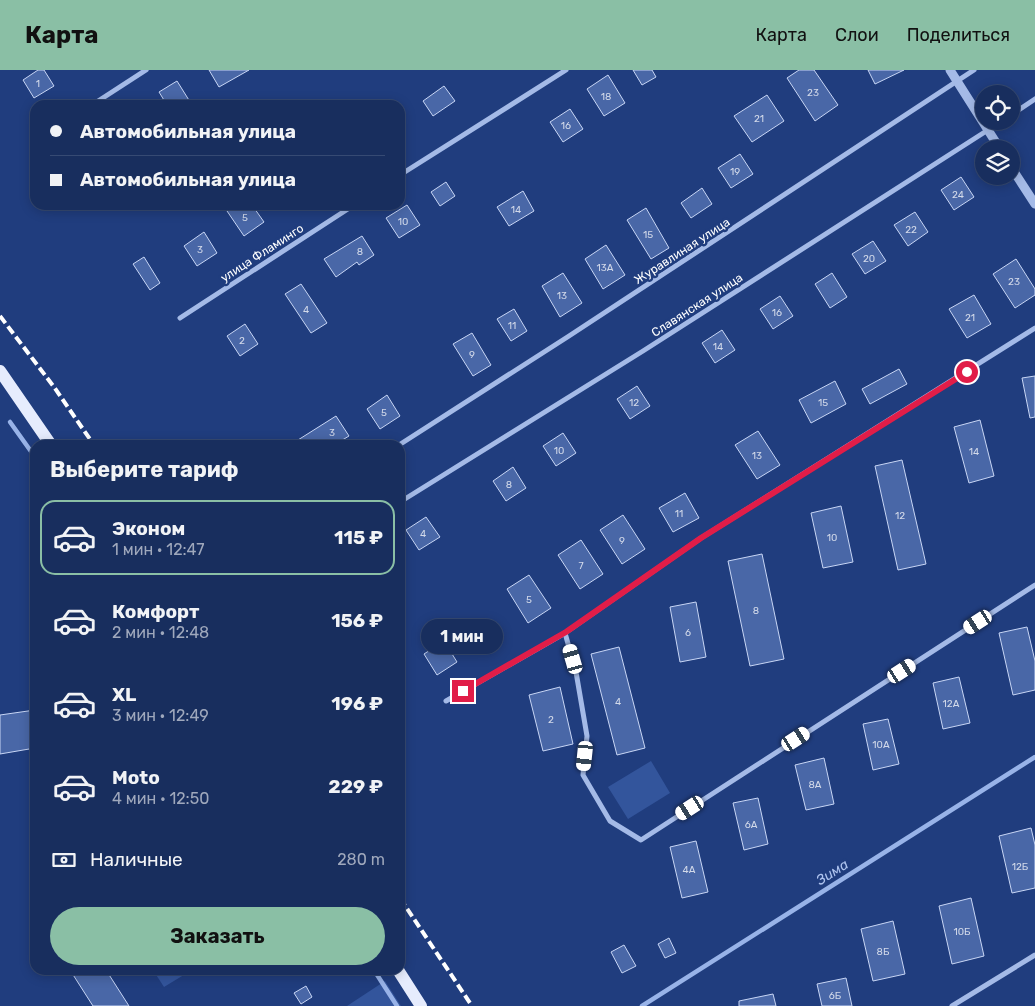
<!DOCTYPE html>
<html lang="ru">
<head>
<meta charset="utf-8">
<style>
	body { margin:0; font-family:Rubik,sans-serif; background:#253a67; color:#f1f3f6; height:100vh; display:flex; flex-direction:column; font-size:19px; white-space:nowrap }
	* { box-sizing:border-box; margin:0 }
	p { font-size:16px; color:#9fa8bc }
	.icon { flex:none; width:28px; height:28px; fill:none; stroke:currentColor; stroke-width:2; stroke-linecap:round; stroke-linejoin:round }
	.map { position:relative; flex:1; overflow:hidden }
	.drawer { position:absolute; left:30px; top:370px; width:375px; height:535px; display:flex; flex-direction:column; background:#182e5e; border-radius:15px; box-shadow:0 2px 12px #0003,0 0 0 1px #364a73 }
	.drawer>* { flex:none }
	.hud { position:absolute; left:30px; top:30px; width:375px; height:110px; border-radius:15px; box-shadow:0 2px 12px #0003,0 0 0 1px #364a73; display:grid; align-content:center; height:110px; padding:0 20px; background:#182e5e }
	.fabs { position:absolute; left:975px; top:15px; display:grid; gap:10px }
	.fabs a { display:grid; place-items:center; width:45px; height:45px; border-radius:50%; background:#182e5e; box-shadow:0 2px 12px #0003,0 0 0 1px #364a73; font-size:25px }
	.end { position:absolute; width:22px; height:22px; margin:-11px; border:6px solid #e11d48; background:#fff; box-shadow:0 0 0 2px #fff }
	.from { border-radius:50% }
	.bubble { position:absolute; height:35px; border-radius:18px; background:#182e5e; box-shadow:0 2px 12px #0003,0 0 0 1px #364a73; font-size:16px; font-weight:700; line-height:35px; text-align:center }
	.car { position:absolute; width:15px; height:30px; margin:-15px -8px; border-radius:6px; box-shadow:0 0 4px 1px #0007; background:linear-gradient(#fff 24%,#345 0 40%,#fff 0 76%,#345 0 86%,#fff 0) }
	.hud b { display:flex; align-items:center; gap:18px; height:48px; font-size:19px }
	.hud b+b { border-top:1px solid #364a73 }
	.hud i { width:12px; height:12px; background:#f1f3f6 }
	ul { padding:0; list-style:none }
	li { display:flex; align-items:center; gap:15px; height:75px; margin:0 10px 8px; padding:0 10px; border:2px solid transparent; border-radius:15px }
	li div { flex:1 }
	li b { display:block; font-size:19px }
	li em { font-style:normal; font-weight:700 }
	li.on { border-color:#8abfa5 }
	li>.icon { width:45px; height:45px; stroke-width:1.5 }
	h2 { padding:0 20px; font-size:22px; line-height:60px }
	.pay { display:flex; align-items:center; gap:12px; height:55px; padding:0 20px; font-size:19px }
	.pay p { margin-inline-start:auto }
	.action { display:flex; gap:10px; margin-top:auto; padding:10px 20px }
	.action a { flex:1; height:58px; border-radius:30px; background:#8abfa5; color:#111; font-size:20px; font-weight:700; line-height:58px; text-align:center }
	header { display:flex; align-items:center; gap:30px; box-sizing:border-box; height:70px; padding:0 25px; background:#8abfa5; color:#111 }
	header strong { font-size:24px }
	nav { display:flex; gap:28px; margin-inline-start:auto; font-size:18px }
	.map>svg:first-child { display:block }
	.green { fill:#33559c }
	.lines { fill:none; stroke-linecap:round; stroke-linejoin:round }
	.stream { stroke:#98b3e8; stroke-width:4.5 }
	.building { fill:#4967a7; stroke:#c8d6f5 }
	.minor { stroke:#a4bae7; stroke-width:5 }
	.tertiary { stroke:#a4bae7; stroke-width:9 }
	.primary { stroke:#e6ecfd; stroke-width:12 }
	.rail { stroke:#fff; stroke-width:4; stroke-dasharray:9 4; stroke-linecap:butt }
	.route { stroke:#e11d48; stroke-width:6 }
	.labels { text-anchor:middle; stroke-width:5; stroke-linejoin:round; paint-order:stroke }
	.number-label { font-size:10px; fill:#d2d9e9 }
	.street-label { font-size:12px; fill:#fff; stroke:#203d7e }
	.water-label { font-size:14px; font-style:italic; fill:#afc4ef; stroke:#203d7e }
</style>
</head>
<body>
<header>
<strong>Карта</strong>
<nav><a>Карта</a><a>Слои</a><a>Поделиться</a></nav>
</header>
<div class="map">
<svg width="1035" height="936" viewBox="0 0 1035 936">
	<rect width="100%" height="100%" fill="#203d7e"/>
	<g class="green">
		<polygon points="651,691 670,723 628,749 608,717"/>
		<polygon points="153,900 192,900 164,917"/>
		<polygon points="385,911 401,936 347,936"/>
	</g>
	<g class="lines">
		<g class="stream">
			<polyline points="10,352 35,387"/>
			<polyline points="374,900 397,936"/>
			<polyline points="642,936 1035,687"/>
		</g>
	</g>
	<g class="building">
		<polygon points="38,0 44,0 54,16 34,28 23,10"/>
		<polygon points="209,0 249,0 219,17"/>
		<polygon points="633,0 652,0 656,7 642,15"/>
		<polygon points="799,0 814,0 838,35 815,51 787,8"/>
		<polygon points="868,0 904,0 875,14"/>
		<polygon points="608,5 625,33 604,46 587,19"/>
		<polygon points="177,11 192,35 167,35 159,22"/>
		<polygon points="444,16 455,31 433,46 423,31"/>
		<polygon points="767,25 784,51 752,72 734,46"/>
		<polygon points="570,39 583,59 563,72 550,52"/>
		<polygon points="740,84 753,104 731,118 718,98"/>
		<polygon points="961,107 974,127 954,140 941,120"/>
		<polygon points="446,112 455,126 440,136 431,122"/>
		<polygon points="702,118 712,134 691,148 681,133"/>
		<polygon points="523,121 534,141 509,156 497,137"/>
		<polygon points="236,135 252,135 264,152 244,166 227,141"/>
		<polygon points="407,135 420,155 399,168 386,148"/>
		<polygon points="646,138 669,178 651,189 627,150"/>
		<polygon points="915,142 928,162 908,176 894,155"/>
		<polygon points="204,162 217,183 197,196 184,176"/>
		<polygon points="362,166 374,185 359,195 357,192 336,207 324,189"/>
		<polygon points="873,171 886,191 865,204 852,184"/>
		<polygon points="606,175 625,205 603,219 585,189"/>
		<polygon points="144,187 160,213 150,220 133,194"/>
		<polygon points="1016,189 1035,219 1035,225 1015,238 993,204"/>
		<polygon points="563,203 582,233 560,247 542,216"/>
		<polygon points="832,203 847,227 830,238 815,214"/>
		<polygon points="301,214 327,253 311,263 285,224"/>
		<polygon points="974,225 991,254 967,268 949,239"/>
		<polygon points="780,226 793,246 773,259 760,239"/>
		<polygon points="514,239 527,261 511,271 497,249"/>
		<polygon points="245,254 258,274 240,286 227,266"/>
		<polygon points="722,260 735,280 715,293 702,273"/>
		<polygon points="472,263 491,295 473,306 453,274"/>
		<polygon points="899,299 907,314 870,334 862,319"/>
		<polygon points="1035,306 1035,347 1030,348 1022,308"/>
		<polygon points="835,311 846,334 811,353 799,330"/>
		<polygon points="637,316 650,336 630,349 617,329"/>
		<polygon points="387,325 400,346 380,359 367,339"/>
		<polygon points="336,346 349,366 334,375 290,375"/>
		<polygon points="980,350 994,406 969,413 954,357"/>
		<polygon points="758,361 780,395 757,409 735,375"/>
		<polygon points="563,363 576,383 556,396 543,376"/>
		<polygon points="902,390 926,494 898,500 875,396"/>
		<polygon points="513,397 526,418 506,431 493,411"/>
		<polygon points="685,423 699,448 673,462 659,438"/>
		<polygon points="841,436 853,492 823,498 811,443"/>
		<polygon points="623,445 645,479 622,494 600,460"/>
		<polygon points="426,447 440,467 419,480 406,460"/>
		<polygon points="581,470 603,504 580,519 558,485"/>
		<polygon points="762,484 784,589 750,596 728,491"/>
		<polygon points="529,505 551,538 528,553 507,519"/>
		<polygon points="696,532 706,587 680,592 670,537"/>
		<polygon points="492,552 501,567 479,581 470,566"/>
		<polygon points="1027,557 1035,591 1035,620 1013,625 999,563"/>
		<polygon points="444,571 457,592 437,605 424,584"/>
		<polygon points="619,577 645,678 617,685 591,584"/>
		<polygon points="959,607 970,653 943,659 933,613"/>
		<polygon points="560,617 573,674 543,681 529,625"/>
		<polygon points="35,640 35,678 0,684 0,645"/>
		<polygon points="888,649 899,694 873,700 863,654"/>
		<polygon points="824,688 834,734 806,740 795,695"/>
		<polygon points="758,728 768,774 744,780 733,733"/>
		<polygon points="1031,758 1035,775 1035,818 1012,823 999,766"/>
		<polygon points="696,771 708,822 682,828 670,777"/>
		<polygon points="971,828 984,886 952,894 939,836"/>
		<polygon points="893,851 905,904 873,911 861,859"/>
		<polygon points="669,868 676,883 665,888 658,874"/>
		<polygon points="624,875 636,896 622,903 611,882"/>
		<polygon points="70,900 106,900 129,936 93,936"/>
		<polygon points="846,908 852,936 822,936 817,914"/>
		<polygon points="306,916 312,927 301,934 294,923"/>
		<polygon points="773,924 776,936 739,936 739,931"/>
	</g>
	<g class="lines">
		<g class="minor">
			<polyline points="92,35 146,0"/>
			<polyline points="1011,45 1035,29"/>
			<polyline points="400,105 566,0"/>
			<polyline points="180,248 354,135"/>
			<polyline points="399,375 569,266 974,0"/>
			<polyline points="400,432 643,281 1002,51"/>
			<polyline points="565,563 576,602 587,666 583,705 610,751 641,770 1035,515"/>
			<polyline points="446,631 565,563 701,468 1035,258"/>
			<polyline points="952,936 1035,885"/>
		</g>
		<g class="tertiary">
			<polyline points="950,0 1000,79"/>
			<polyline points="1011,97 1035,134"/>
		</g>
		<g class="primary">
			<polyline points="0,301 51,375"/>
			<polyline points="398,900 421,936"/>
		</g>
		<g class="rail">
			<polyline points="0,246 54,317 94,375"/>
			<polyline points="400,828 472,936"/>
		</g>
	</g>
	<g class="lines">
		<polyline class="route" points="463,621 566,562 701,468 967,302"/>
	</g>
	<g class="labels">
		<g class="number-label">
			<text x="38" y="17">1</text>
			<text x="813" y="26">23</text>
			<text x="606" y="30">18</text>
			<text x="759" y="52">21</text>
			<text x="566" y="59">16</text>
			<text x="735" y="105">19</text>
			<text x="958" y="128">24</text>
			<text x="516" y="143">14</text>
			<text x="245" y="151">5</text>
			<text x="403" y="155">10</text>
			<text x="911" y="163">22</text>
			<text x="648" y="168">15</text>
			<text x="200" y="183">3</text>
			<text x="360" y="185">8</text>
			<text x="869" y="192">20</text>
			<text x="605" y="201">13А</text>
			<text x="1014" y="215">23</text>
			<text x="562" y="229">13</text>
			<text x="306" y="243">4</text>
			<text x="777" y="246">16</text>
			<text x="970" y="251">21</text>
			<text x="512" y="259">11</text>
			<text x="242" y="274">2</text>
			<text x="718" y="280">14</text>
			<text x="472" y="288">9</text>
			<text x="634" y="336">12</text>
			<text x="823" y="336">15</text>
			<text x="384" y="346">5</text>
			<text x="332" y="366">3</text>
			<text x="559" y="384">10</text>
			<text x="974" y="385">14</text>
			<text x="757" y="389">13</text>
			<text x="509" y="418">8</text>
			<text x="679" y="447">11</text>
			<text x="900" y="449">12</text>
			<text x="423" y="467">4</text>
			<text x="832" y="471">10</text>
			<text x="622" y="474">9</text>
			<text x="581" y="499">7</text>
			<text x="529" y="533">5</text>
			<text x="756" y="544">8</text>
			<text x="688" y="566">6</text>
			<text x="618" y="635">4</text>
			<text x="951" y="637">12А</text>
			<text x="551" y="653">2</text>
			<text x="881" y="678">10А</text>
			<text x="815" y="718">8А</text>
			<text x="751" y="758">6А</text>
			<text x="1020" y="800">12Б</text>
			<text x="689" y="803">4А</text>
			<text x="962" y="865">10Б</text>
			<text x="883" y="885">8Б</text>
			<text x="835" y="929">6Б</text>
		</g>
		<g class="street-label">
			<text transform="translate(682 181) rotate(-33)" y="4">Журавлиная улица</text>
			<text transform="translate(262 183) rotate(-33)" y="4">улица Фламинго</text>
			<text transform="translate(697 235) rotate(-33)" y="4">Славянская улица</text>
		</g>
		<g class="water-label">
			<text transform="translate(832 802) rotate(-32)" y="5">Зима</text>
		</g>
	</g>
</svg>
<div class="fabs">
<a><svg class="icon" aria-label="locate" viewBox="0 0 24 24"><circle cx="12" cy="12" r="6"/><path d="M12 2v4M12 18v4M2 12h4M18 12h4"/></svg></a>
<a><svg class="icon" aria-label="layers" viewBox="0 0 24 24"><path d="M12 4l9 5-9 5-9-5zM3 14l9 5 9-5"/></svg></a>
</div>
<i class="end from" style="left:967px;top:302px"></i>
<i class="end" style="left:463px;top:621px"></i>
<div class="bubble" style="left:421px;top:549px;width:82px">1 мин</div>
<i class="car" style="left:978px;top:552px;rotate:237deg"></i>
<i class="car" style="left:573px;top:589px;rotate:344deg"></i>
<i class="car" style="left:902px;top:601px;rotate:57deg"></i>
<i class="car" style="left:796px;top:669px;rotate:57deg"></i>
<i class="car" style="left:585px;top:686px;rotate:186deg"></i>
<i class="car" style="left:690px;top:738px;rotate:237deg"></i>
<div class="hud">
<b><i class="from"></i>Автомобильная улица</b>
<b><i></i>Автомобильная улица</b>
</div>
<section class="drawer">
<h2>Выберите тариф</h2>
<ul>
<li class="on"><svg class="icon" aria-label="car" viewBox="0 0 24 24"><path d="M5 17H2v-5l4-1 3-4h7l3 4 3 1v5h-3M9 17h6M6 11h13"/><circle cx="7" cy="17" r="2"/><circle cx="17" cy="17" r="2"/></svg><div><b>Эконом</b><p>1 мин · 12:47</p></div><em>115 ₽</em></li>
<li><svg class="icon" aria-label="car" viewBox="0 0 24 24"><path d="M5 17H2v-5l4-1 3-4h7l3 4 3 1v5h-3M9 17h6M6 11h13"/><circle cx="7" cy="17" r="2"/><circle cx="17" cy="17" r="2"/></svg><div><b>Комфорт</b><p>2 мин · 12:48</p></div><em>156 ₽</em></li>
<li><svg class="icon" aria-label="car" viewBox="0 0 24 24"><path d="M5 17H2v-5l4-1 3-4h7l3 4 3 1v5h-3M9 17h6M6 11h13"/><circle cx="7" cy="17" r="2"/><circle cx="17" cy="17" r="2"/></svg><div><b>XL</b><p>3 мин · 12:49</p></div><em>196 ₽</em></li>
<li><svg class="icon" aria-label="car" viewBox="0 0 24 24"><path d="M5 17H2v-5l4-1 3-4h7l3 4 3 1v5h-3M9 17h6M6 11h13"/><circle cx="7" cy="17" r="2"/><circle cx="17" cy="17" r="2"/></svg><div><b>Moto</b><p>4 мин · 12:50</p></div><em>229 ₽</em></li>
</ul>
<div class="pay"><svg class="icon" aria-label="cash" viewBox="0 0 24 24"><path d="M3 7h18v10H3z"/><circle cx="12" cy="12" r="2"/></svg>Наличные<p>280 m</p></div>
<div class="action"><a>Заказать</a></div>
</section>
</div>
</body>
</html>
